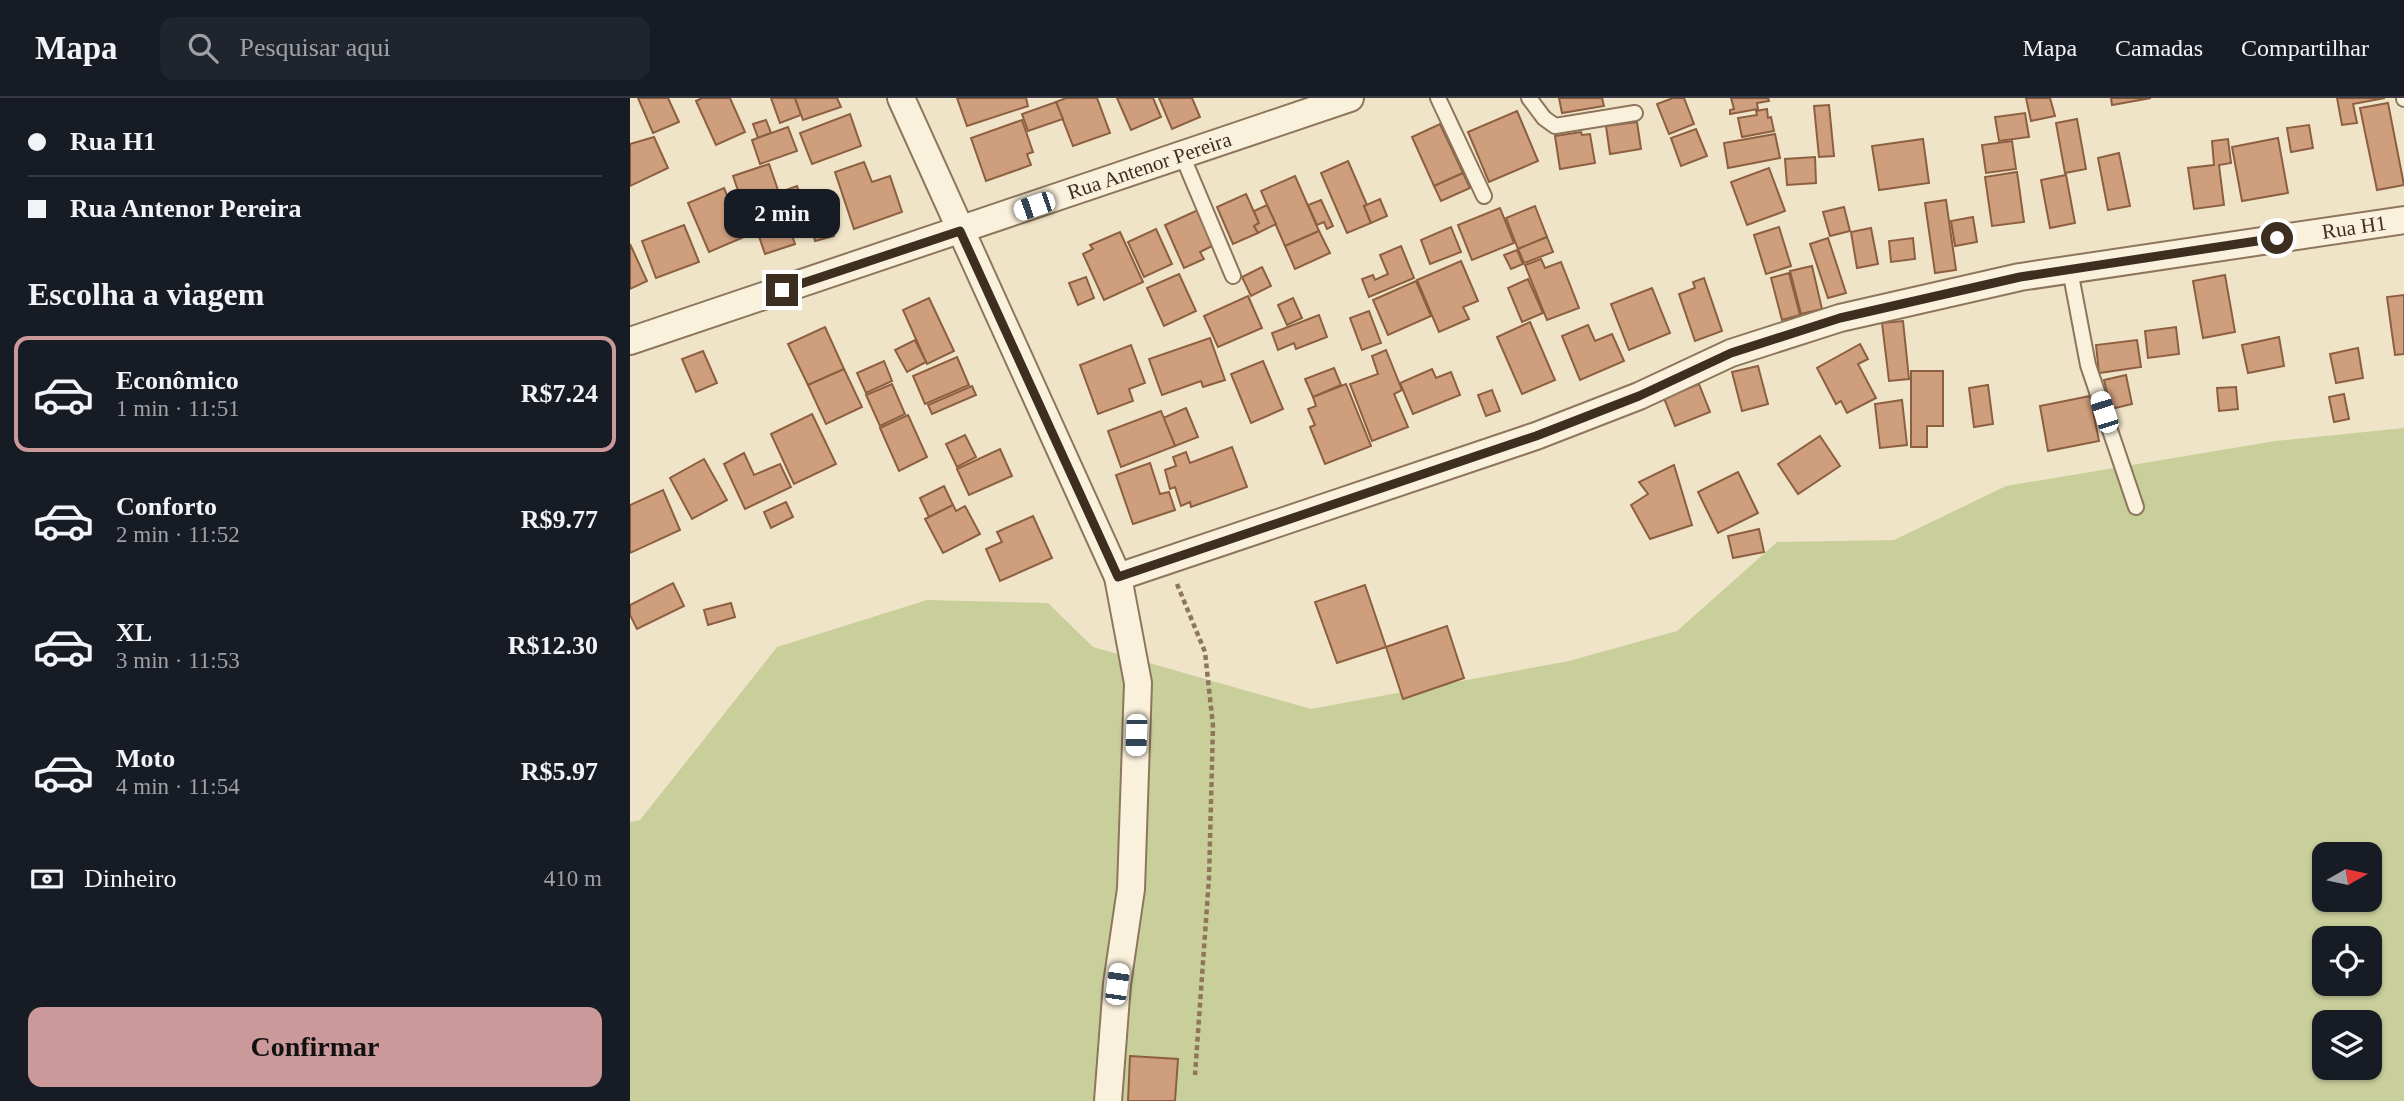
<!DOCTYPE html>
<html lang="pt">
<head>
<meta charset="utf-8">
<style>
	body { margin:0; font-family:"Times New Roman",serif; background:#20242c; color:#f1f3f6; height:100vh; display:flex; flex-direction:column; font-size:26px; white-space:nowrap }
	* { box-sizing:border-box; margin:0 }
	p { font-size:23px; color:#9ea1a6 }
	.icon { flex:none; width:38px; height:38px; fill:none; stroke:currentColor; stroke-width:2; stroke-linecap:round; stroke-linejoin:round }
	.map { position:relative; flex:1; overflow:hidden }
	.sheet { display:flex; flex-direction:column; background:#171b24; width:630px }
	.sheet>* { flex:none }
	.hud { display:grid; align-content:center; height:154px; padding:0 28px; background:#171b24 }
	.needle { width:46px; rotate:81deg }
	.controls { position:absolute; left:1682px; top:744px; display:grid; gap:14px }
	.controls a { display:grid; place-items:center; width:70px; height:70px; border-radius:14px; background:#171b24; box-shadow:0 2px 5px #0004; font-size:35px }
	.end { position:absolute; width:32px; height:32px; margin:-16px; border:9px solid #3d2e20; background:#fff; box-shadow:0 0 0 4px #fff }
	.from { border-radius:50% }
	.bubble { position:absolute; height:49px; border-radius:14px; background:#171b24; box-shadow:0 2px 5px #0004; font-size:23px; font-weight:700; line-height:49px; text-align:center }
	.car { position:absolute; width:21px; height:42px; margin:-21px -10px; border-radius:9px; box-shadow:0 0 5px 2px #0007; background:linear-gradient(#fff 24%,#345 0 40%,#fff 0 76%,#345 0 86%,#fff 0) }
	.hud b { display:flex; align-items:center; gap:24px; height:66px; font-size:26px }
	.hud b+b { border-top:2px solid #363941 }
	.hud i { width:18px; height:18px; background:#f1f3f6 }
	ul { padding:0; list-style:none }
	li { display:flex; align-items:center; gap:21px; height:116px; margin:0 14px 10px; padding:0 14px; border:4px solid transparent; border-radius:14px }
	li div { flex:1 }
	li b { display:block; font-size:26px }
	li em { font-style:normal; font-weight:700 }
	li.active { border-color:#cc999b }
	li>.icon { width:63px; height:63px; stroke-width:1.5 }
	h2 { padding:0 28px; font-size:32px; line-height:84px }
	.pay { display:flex; align-items:center; gap:18px; height:77px; padding:0 28px; font-size:26px }
	.pay p { margin-inline-start:auto }
	.cta { display:flex; gap:14px; margin-top:auto; padding:14px 28px }
	.cta a { flex:1; height:80px; border-radius:14px; background:#cc999b; color:#111; font-size:28px; font-weight:700; line-height:80px; text-align:center }
	header { display:flex; align-items:center; gap:42px; box-sizing:border-box; height:98px; padding:0 35px; background:#171b24; border-bottom:2px solid #363941 }
	header strong { font-size:33px }
	nav { display:flex; gap:38px; margin-inline-start:auto; font-size:24px }
	.search { width:490px; height:63px; background:#20242c; display:flex; align-items:center; gap:18px; box-sizing:border-box; padding:0 24px; border-radius:14px; color:#9ea1a6; font-size:26px }
	main { display:flex; flex:1; min-height:0 }
	.map>svg:first-child { display:block }
	.green { fill:#c9cf9b; fill-rule:evenodd }
	.building { fill:#cf9f7d; stroke:#8d5f41; stroke-width:2 }
	.lines { fill:none; stroke-linecap:round; stroke-linejoin:round }
	.service-casing { stroke:#8d765c; stroke-width:18 }
	.minor-casing { stroke:#8d765c; stroke-width:30 }
	.path { stroke:#8d765c; stroke-width:4.5; stroke-dasharray:5 3.5; stroke-linecap:butt }
	.service { stroke:#faf1dc; stroke-width:14 }
	.minor { stroke:#faf1dc; stroke-width:26 }
	.route { stroke:#3d2e20; stroke-width:9 }
	.labels { text-anchor:middle; stroke-width:5; stroke-linejoin:round; paint-order:stroke }
	.street-label { font-size:21px; fill:#3d2e20; stroke:#f7eed8 }
</style>
</head>
<body>
<header>
<strong>Mapa</strong>
<div class="search"><svg class="icon" aria-label="search" viewBox="0 0 24 24"><circle cx="10" cy="10" r="6"/><path d="M15 15l6 6"/></svg>Pesquisar aqui</div>
<nav><a>Mapa</a><a>Camadas</a><a>Compartilhar</a></nav>
</header>
<main>
<section class="sheet">
<div class="hud">
<b><i class="from"></i>Rua H1</b>
<b><i></i>Rua Antenor Pereira</b>
</div>
<h2>Escolha a viagem</h2>
<ul>
<li class="active"><svg class="icon" aria-label="car" viewBox="0 0 24 24"><path d="M5 17H2v-5l4-1 3-4h7l3 4 3 1v5h-3M9 17h6M6 11h13"/><circle cx="7" cy="17" r="2"/><circle cx="17" cy="17" r="2"/></svg><div><b>Econômico</b><p>1 min · 11:51</p></div><em>R$7.24</em></li>
<li><svg class="icon" aria-label="car" viewBox="0 0 24 24"><path d="M5 17H2v-5l4-1 3-4h7l3 4 3 1v5h-3M9 17h6M6 11h13"/><circle cx="7" cy="17" r="2"/><circle cx="17" cy="17" r="2"/></svg><div><b>Conforto</b><p>2 min · 11:52</p></div><em>R$9.77</em></li>
<li><svg class="icon" aria-label="car" viewBox="0 0 24 24"><path d="M5 17H2v-5l4-1 3-4h7l3 4 3 1v5h-3M9 17h6M6 11h13"/><circle cx="7" cy="17" r="2"/><circle cx="17" cy="17" r="2"/></svg><div><b>XL</b><p>3 min · 11:53</p></div><em>R$12.30</em></li>
<li><svg class="icon" aria-label="car" viewBox="0 0 24 24"><path d="M5 17H2v-5l4-1 3-4h7l3 4 3 1v5h-3M9 17h6M6 11h13"/><circle cx="7" cy="17" r="2"/><circle cx="17" cy="17" r="2"/></svg><div><b>Moto</b><p>4 min · 11:54</p></div><em>R$5.97</em></li>
</ul>
<div class="pay"><svg class="icon" aria-label="cash" viewBox="0 0 24 24"><path d="M3 7h18v10H3z"/><circle cx="12" cy="12" r="2"/></svg>Dinheiro<p>410 m</p></div>
<div class="cta"><a>Confirmar</a></div>
</section>
<div class="map">
<svg width="1774" height="1003" viewBox="0 0 1774 1003">
	<rect width="100%" height="100%" fill="#f0e4c8"/>
	<path class="green" d="M1774,330V1003H0V724L10,722L147,549L297,502L418,505L463,549L681,611L939,563L1047,533L1147,444L1264,442L1376,388L1645,343ZM1694,756H1740V802H1694ZM1694,840H1740V886H1694ZM1694,924H1740V970H1694Z"/>
	<g class="building">
		<polygon points="8,0 38,0 49,24 23,35"/>
		<polygon points="72,0 100,0 115,34 86,47 66,3"/>
		<polygon points="141,0 165,0 171,17 150,25"/>
		<polygon points="165,0 207,0 211,9 173,22"/>
		<polygon points="327,0 396,0 398,8 337,28"/>
		<polygon points="436,0 467,0 480,35 443,48 426,4"/>
		<polygon points="487,0 523,0 531,19 501,32"/>
		<polygon points="529,0 562,0 570,19 542,31"/>
		<polygon points="929,0 972,0 974,8 932,15"/>
		<polygon points="1043,0 1054,0 1064,26 1039,36 1027,6"/>
		<polygon points="1101,0 1138,0 1139,3 1127,5 1128,11 1100,16 1100,12 1104,11"/>
		<polygon points="1396,0 1420,0 1425,18 1401,23"/>
		<polygon points="1481,0 1521,0 1482,7"/>
		<polygon points="1707,0 1755,0 1723,6 1727,25 1712,27"/>
		<polygon points="426,4 433,21 398,33 392,16"/>
		<polygon points="1758,5 1774,87 1747,92 1730,10"/>
		<polygon points="1199,7 1204,58 1189,59 1184,8"/>
		<polygon points="1137,11 1138,20 1141,19 1144,33 1112,39 1108,20 1127,17 1126,13"/>
		<polygon points="887,13 908,63 859,84 838,34"/>
		<polygon points="1395,15 1399,39 1369,43 1365,19"/>
		<polygon points="220,16 231,48 182,66 170,35"/>
		<polygon points="1447,21 1456,71 1435,75 1426,25"/>
		<polygon points="136,22 141,35 128,40 123,26"/>
		<polygon points="392,22 403,54 397,56 401,67 356,83 341,40"/>
		<polygon points="1007,24 1011,51 980,56 976,28"/>
		<polygon points="810,26 833,75 804,88 782,39"/>
		<polygon points="1679,27 1683,50 1661,54 1657,30"/>
		<polygon points="158,29 167,53 130,66 122,42"/>
		<polygon points="1066,31 1077,58 1051,68 1041,40"/>
		<polygon points="951,34 952,37 960,36 965,65 930,71 925,38"/>
		<polygon points="1145,36 1150,60 1098,70 1094,45"/>
		<polygon points="24,39 38,70 0,88 0,46"/>
		<polygon points="1648,40 1658,95 1612,103 1602,49"/>
		<polygon points="1293,41 1299,85 1249,92 1242,48"/>
		<polygon points="1598,41 1601,65 1589,67 1594,107 1564,111 1558,70 1584,67 1582,43"/>
		<polygon points="1382,43 1386,71 1356,75 1352,47"/>
		<polygon points="1489,55 1500,108 1478,112 1468,60"/>
		<polygon points="1185,59 1186,85 1157,87 1155,61"/>
		<polygon points="718,63 737,107 734,108 741,125 717,135 691,75"/>
		<polygon points="234,64 242,84 260,78 272,114 224,131 205,74"/>
		<polygon points="139,66 149,95 113,107 103,78"/>
		<polygon points="1139,70 1155,113 1117,127 1101,84"/>
		<polygon points="1387,74 1394,124 1362,128 1355,79"/>
		<polygon points="833,75 840,90 811,103 804,88"/>
		<polygon points="1436,77 1445,125 1420,130 1411,82"/>
		<polygon points="665,78 689,133 655,148 631,93"/>
		<polygon points="167,88 172,102 191,96 204,138 185,143 183,134 168,139 153,93"/>
		<polygon points="94,90 114,139 79,154 58,105"/>
		<polygon points="616,96 629,125 624,128 628,135 603,146 587,109"/>
		<polygon points="149,99 165,146 135,156 119,109"/>
		<polygon points="750,101 757,118 741,125 734,108"/>
		<polygon points="691,102 703,128 697,131 694,124 687,127 678,107"/>
		<polygon points="1316,102 1326,172 1305,175 1295,105"/>
		<polygon points="637,107 646,126 628,135 624,128 629,125 624,113"/>
		<polygon points="905,108 917,139 888,151 876,120"/>
		<polygon points="1214,109 1220,133 1200,138 1193,114"/>
		<polygon points="870,110 884,145 842,162 828,127"/>
		<polygon points="568,112 584,147 570,154 574,161 554,170 535,127"/>
		<polygon points="1343,119 1347,144 1325,148 1321,123"/>
		<polygon points="54,127 69,164 26,180 12,143"/>
		<polygon points="821,129 831,154 800,166 791,142"/>
		<polygon points="1149,129 1161,168 1136,176 1124,137"/>
		<polygon points="1241,130 1248,166 1227,170 1221,134"/>
		<polygon points="526,131 542,166 514,179 498,144"/>
		<polygon points="689,133 700,155 665,171 655,148"/>
		<polygon points="490,134 513,184 474,202 453,156 463,151 460,147"/>
		<polygon points="917,139 923,154 894,165 888,151"/>
		<polygon points="1198,140 1216,195 1198,200 1180,146"/>
		<polygon points="1283,140 1285,161 1261,164 1259,143"/>
		<polygon points="0,146 17,183 0,191"/>
		<polygon points="771,148 784,180 739,199 732,181 743,177 745,182 758,176 750,157"/>
		<polygon points="887,152 893,166 881,171 874,157"/>
		<polygon points="911,161 915,170 931,164 949,210 917,222 895,167"/>
		<polygon points="831,163 848,203 833,209 839,221 809,234 787,182"/>
		<polygon points="1182,168 1192,211 1171,216 1160,173"/>
		<polygon points="632,169 641,188 621,198 612,179"/>
		<polygon points="1159,175 1170,217 1152,222 1141,180"/>
		<polygon points="549,176 566,213 534,228 517,190"/>
		<polygon points="1595,177 1605,234 1573,240 1563,183"/>
		<polygon points="456,179 464,200 448,207 439,185"/>
		<polygon points="1074,180 1092,233 1065,243 1049,196 1065,190 1063,184"/>
		<polygon points="898,181 913,215 892,224 878,190"/>
		<polygon points="786,183 801,218 758,237 743,202"/>
		<polygon points="1022,190 1040,235 999,252 981,206"/>
		<polygon points="1774,197 1774,256 1765,257 1757,199"/>
		<polygon points="618,198 632,230 588,249 574,218"/>
		<polygon points="299,200 324,253 297,266 273,212"/>
		<polygon points="663,200 672,220 657,227 648,207"/>
		<polygon points="739,213 751,245 732,252 720,220"/>
		<polygon points="689,217 697,239 666,251 664,245 648,252 642,235"/>
		<polygon points="1273,223 1279,281 1259,283 1252,225"/>
		<polygon points="900,224 925,282 892,296 867,239"/>
		<polygon points="958,227 965,243 982,236 994,263 950,282 932,238"/>
		<polygon points="195,229 214,271 178,287 158,246"/>
		<polygon points="1546,229 1549,256 1518,260 1515,233"/>
		<polygon points="1649,239 1654,268 1618,275 1612,247"/>
		<polygon points="580,240 595,282 573,289 571,283 532,297 519,261"/>
		<polygon points="285,242 296,264 277,274 265,252"/>
		<polygon points="1507,242 1511,269 1469,275 1466,247"/>
		<polygon points="1230,246 1238,261 1228,266 1246,300 1217,315 1211,303 1206,306 1187,270"/>
		<polygon points="501,247 515,285 499,291 503,303 468,316 450,267"/>
		<polygon points="1728,250 1733,280 1706,285 1700,256"/>
		<polygon points="756,252 772,292 764,296 778,329 742,343 720,286 748,276 742,258"/>
		<polygon points="73,253 87,285 66,294 52,261"/>
		<polygon points="327,259 339,287 295,306 283,278"/>
		<polygon points="254,263 262,283 236,295 227,275"/>
		<polygon points="633,263 653,311 621,325 601,276"/>
		<polygon points="1128,268 1138,306 1112,313 1102,274"/>
		<polygon points="704,270 711,287 683,299 675,281"/>
		<polygon points="214,271 232,309 196,326 178,287"/>
		<polygon points="802,271 806,280 821,274 830,297 783,316 770,285"/>
		<polygon points="1281,273 1313,273 1313,328 1297,328 1297,349 1281,349"/>
		<polygon points="1496,277 1502,306 1481,311 1474,282"/>
		<polygon points="262,286 275,316 250,328 236,297"/>
		<polygon points="716,286 741,348 695,366 680,329 685,327 678,311 686,308 683,299"/>
		<polygon points="1069,286 1080,314 1045,328 1034,300"/>
		<polygon points="1358,287 1363,326 1344,329 1339,290"/>
		<polygon points="342,288 346,297 302,316 298,307"/>
		<polygon points="1606,289 1608,311 1589,313 1587,290"/>
		<polygon points="862,292 870,313 856,318 848,297"/>
		<polygon points="1714,296 1719,321 1704,324 1699,299"/>
		<polygon points="1460,298 1469,343 1418,353 1410,308"/>
		<polygon points="1272,302 1277,347 1250,350 1245,306"/>
		<polygon points="556,310 568,339 545,348 533,320"/>
		<polygon points="531,313 545,348 491,369 478,333"/>
		<polygon points="182,316 206,366 164,386 141,336"/>
		<polygon points="278,317 297,359 269,373 250,330"/>
		<polygon points="335,337 346,359 327,369 316,346"/>
		<polygon points="1190,338 1210,368 1168,396 1148,366"/>
		<polygon points="602,349 617,389 561,409 560,404 551,408 545,389 540,391 535,372 546,368 543,359 556,354 560,365"/>
		<polygon points="370,351 382,378 339,397 327,371"/>
		<polygon points="114,355 124,377 150,366 161,389 115,411 94,366"/>
		<polygon points="74,361 97,402 62,421 40,380"/>
		<polygon points="520,365 530,396 539,394 545,412 503,426 486,377"/>
		<polygon points="1044,367 1062,427 1020,441 1001,407 1018,396 1009,384"/>
		<polygon points="1108,374 1128,415 1088,435 1068,394"/>
		<polygon points="314,388 323,407 299,419 290,400"/>
		<polygon points="33,392 50,432 0,455 0,407"/>
		<polygon points="156,404 163,419 141,430 134,414"/>
		<polygon points="323,407 326,413 335,408 350,436 313,455 295,421"/>
		<polygon points="403,418 422,460 370,483 356,451 372,444 367,434"/>
		<polygon points="1129,431 1134,454 1103,460 1098,438"/>
		<polygon points="43,485 54,508 7,531 0,517 0,507"/>
		<polygon points="735,487 756,549 707,565 685,504"/>
		<polygon points="101,505 105,519 78,527 74,512"/>
		<polygon points="817,528 834,580 773,601 756,549"/>
		<polygon points="500,958 548,961 545,1003 498,1003"/>
	</g>
	<g class="lines">
		<g class="service-casing">
			<g id="service">
				<polyline points="808,0 854,98"/>
				<polyline points="899,0 914,20 925,28 1005,15"/>
				<polyline points="1774,0 1774,1"/>
				<polyline points="552,57 603,178"/>
				<polyline points="1440,172 1458,267 1506,409"/>
			</g>
		</g>
		<g class="minor-casing">
			<g id="minor">
				<polyline points="271,0 488,479 508,585 501,791 487,886 478,1003"/>
				<path id="s1" d="M0,243L720,0"/>
				<path id="s2" d="M488,479L906,338L1009,298L1101,255L1210,220L1390,179L1774,122"/>
			</g>
		</g>
		<polyline class="path" points="547,486 575,554 583,628 579,780 565,977"/>
		<use href="#service" class="service"/>
		<use href="#minor" class="minor"/>
	</g>
	<g class="lines">
		<polyline class="route" points="152,192 330,133 488,479 906,338 1009,298 1101,255 1210,220 1390,179 1647,140"/>
	</g>
	<g class="labels">
		<g class="street-label">
			<text dy="7" stroke="none"><textPath href="#s1" startOffset="548">Rua Antenor Pereira</textPath></text>
			<text dy="7" stroke="none"><textPath href="#s2" startOffset="1290">Rua H1</textPath></text>
		</g>
	</g>
</svg>
<div class="controls">
<a><svg class="needle" viewBox="-14 -14 28 28"><path d="M0-13l5 13h-10z" fill="#e53935"/><path d="M0 13l5-13h-10z" fill="#9ea1a6"/></svg></a>
<a><svg class="icon" aria-label="locate" viewBox="0 0 24 24"><circle cx="12" cy="12" r="6"/><path d="M12 2v4M12 18v4M2 12h4M18 12h4"/></svg></a>
<a><svg class="icon" aria-label="layers" viewBox="0 0 24 24"><path d="M12 4l9 5-9 5-9-5zM3 14l9 5 9-5"/></svg></a>
</div>
<i class="end from" style="left:1647px;top:140px"></i>
<i class="end" style="left:152px;top:192px"></i>
<div class="bubble" style="left:94px;top:91px;width:116px">2 min</div>
<i class="car" style="left:404px;top:108px;rotate:251deg"></i>
<i class="car" style="left:1474px;top:314px;rotate:342deg"></i>
<i class="car" style="left:506px;top:637px;rotate:182deg"></i>
<i class="car" style="left:487px;top:886px;rotate:8deg"></i>
</div>
</main>
</body>
</html>
